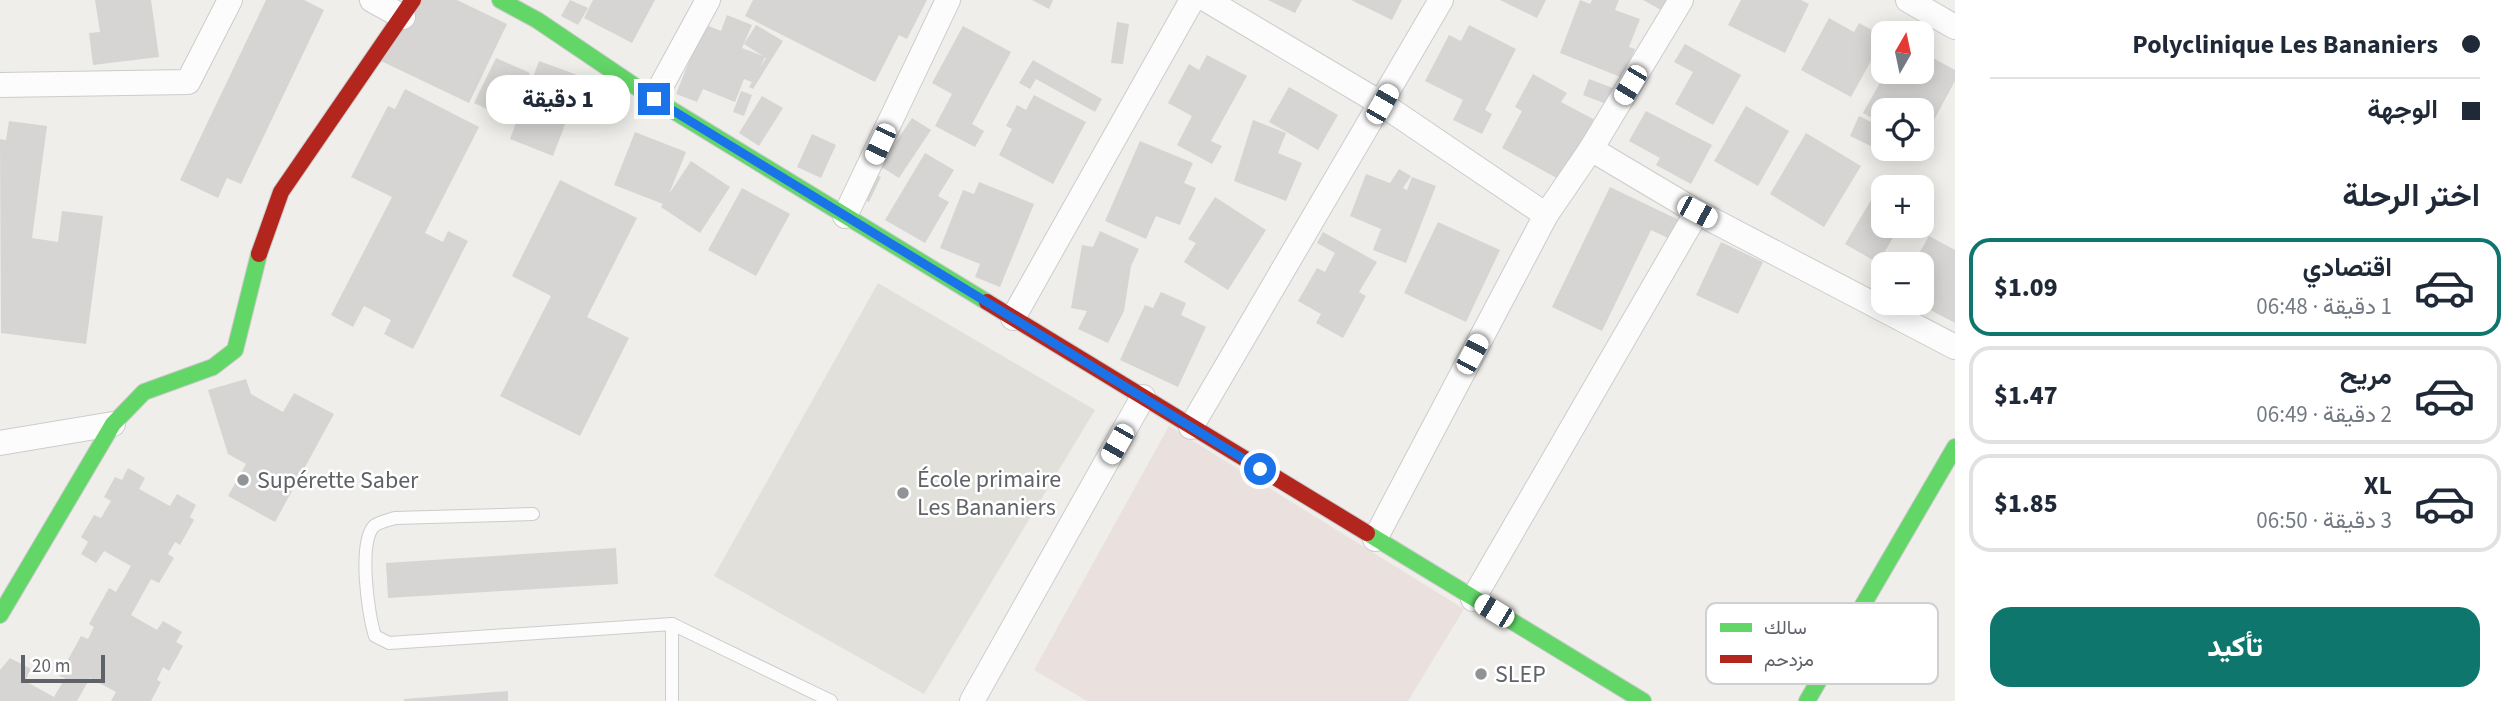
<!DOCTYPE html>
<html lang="ar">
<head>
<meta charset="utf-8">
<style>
	body { margin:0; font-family:"Source Sans 3",Vazirmatn,sans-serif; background:#f6f6f7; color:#1f2937; direction:rtl; height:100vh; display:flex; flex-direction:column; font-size:26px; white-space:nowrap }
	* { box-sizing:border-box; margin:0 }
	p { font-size:23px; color:#747a83 }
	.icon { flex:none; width:38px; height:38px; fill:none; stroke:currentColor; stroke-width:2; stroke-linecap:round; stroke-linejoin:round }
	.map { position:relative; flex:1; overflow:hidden; direction:ltr }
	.sheet { display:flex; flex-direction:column; background:#fff; width:560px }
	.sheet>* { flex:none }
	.hud { display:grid; align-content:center; height:154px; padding:0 35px; background:#fff }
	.needle { width:46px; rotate:9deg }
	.buttons { position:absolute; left:1871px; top:21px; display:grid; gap:14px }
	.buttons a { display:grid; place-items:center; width:63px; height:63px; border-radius:14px; background:#fff; box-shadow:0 4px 18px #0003; font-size:35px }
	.scale { position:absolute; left:21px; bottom:18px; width:84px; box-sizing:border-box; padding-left:7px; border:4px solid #5f6368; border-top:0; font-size:19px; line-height:24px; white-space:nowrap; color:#5f6368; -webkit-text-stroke:5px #fff; paint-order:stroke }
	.end { position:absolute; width:32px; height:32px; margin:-16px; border:9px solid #1a73e8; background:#fff; box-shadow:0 0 0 4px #fff }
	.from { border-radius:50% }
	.bubble { position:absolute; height:49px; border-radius:21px; background:#fff; box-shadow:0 4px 18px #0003; font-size:23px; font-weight:800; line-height:49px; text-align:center; direction:rtl }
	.car { position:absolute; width:21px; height:42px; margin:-21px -10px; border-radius:9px; box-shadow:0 0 5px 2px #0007; background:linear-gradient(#fff 24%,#345 0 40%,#fff 0 76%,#345 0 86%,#fff 0) }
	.hud b { display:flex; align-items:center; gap:24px; height:66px; font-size:26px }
	.hud b+b { border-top:2px solid #e0e1e3 }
	.hud i { width:18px; height:18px; background:#1f2937 }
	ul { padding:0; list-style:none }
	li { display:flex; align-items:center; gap:21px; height:98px; margin:0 14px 10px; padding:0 21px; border:4px solid #e0e1e3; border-radius:21px }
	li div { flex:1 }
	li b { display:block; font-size:26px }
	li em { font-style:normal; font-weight:800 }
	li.current { border-color:#0f766e }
	li>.icon { width:63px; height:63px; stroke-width:1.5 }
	h2 { padding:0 35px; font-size:32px; line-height:84px }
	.primary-button { display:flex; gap:14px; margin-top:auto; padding:14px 35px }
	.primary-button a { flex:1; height:80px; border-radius:21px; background:#0f766e; color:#fff; font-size:28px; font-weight:800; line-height:80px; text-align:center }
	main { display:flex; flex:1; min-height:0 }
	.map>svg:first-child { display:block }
	.education { fill:#e2e0da }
	.medical { fill:#eae0de }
	.building { fill:#d6d5d3 }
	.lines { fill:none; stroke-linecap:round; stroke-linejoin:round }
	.lane-casing { stroke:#cbcccc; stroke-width:14 }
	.street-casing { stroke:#cbcccc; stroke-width:26 }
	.fast-casing { stroke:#cacacb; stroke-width:18 }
	.jam-casing { stroke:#cacacb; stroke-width:18 }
	.lane { stroke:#fdfcfc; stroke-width:12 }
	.street { stroke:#fdfcfc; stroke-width:24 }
	.fast { stroke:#63d668; stroke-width:16 }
	.jam { stroke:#b3261e; stroke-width:16 }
	.route { stroke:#1a73e8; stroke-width:9 }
	.poi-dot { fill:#919496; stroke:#fff; stroke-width:2.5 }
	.labels { text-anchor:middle; stroke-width:5; stroke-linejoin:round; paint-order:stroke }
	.poi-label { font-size:24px; fill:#5f6368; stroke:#fff; text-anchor:start }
	.key { fill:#fff; stroke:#cfd0d2; stroke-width:2 }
	.key-label { font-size:19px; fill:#5f6368 }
</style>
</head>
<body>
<main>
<section class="sheet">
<div class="hud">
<b><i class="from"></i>Polyclinique Les Bananiers</b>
<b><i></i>الوجهة</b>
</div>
<h2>اختر الرحلة</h2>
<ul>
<li class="current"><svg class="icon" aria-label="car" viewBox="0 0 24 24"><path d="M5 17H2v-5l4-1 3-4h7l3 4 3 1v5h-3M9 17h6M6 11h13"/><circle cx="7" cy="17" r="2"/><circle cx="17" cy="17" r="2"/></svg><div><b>اقتصادي</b><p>1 دقيقة · 06:48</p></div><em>$1.09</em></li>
<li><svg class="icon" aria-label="car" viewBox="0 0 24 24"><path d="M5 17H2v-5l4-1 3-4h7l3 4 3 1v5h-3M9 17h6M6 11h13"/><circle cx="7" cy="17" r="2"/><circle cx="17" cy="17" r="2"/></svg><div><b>مريح</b><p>2 دقيقة · 06:49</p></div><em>$1.47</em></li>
<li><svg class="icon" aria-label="car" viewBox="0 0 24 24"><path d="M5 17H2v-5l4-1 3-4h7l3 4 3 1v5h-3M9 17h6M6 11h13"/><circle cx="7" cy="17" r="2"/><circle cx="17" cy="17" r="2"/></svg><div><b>XL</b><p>3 دقيقة · 06:50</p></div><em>$1.85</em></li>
</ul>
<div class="primary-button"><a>تأكيد</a></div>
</section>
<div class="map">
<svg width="1955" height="701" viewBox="0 0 1955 701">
	<rect width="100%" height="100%" fill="#efeeea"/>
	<polygon class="education" points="878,283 1095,410 924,694 714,576"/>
	<polygon class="medical" points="1169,426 1464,609 1408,701 1087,701 1034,670"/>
	<g class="building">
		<polygon points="95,0 151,0 159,57 93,65 89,33 100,32"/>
		<polygon points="266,0 304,0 324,10 241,184 227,178 218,198 180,180"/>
		<polygon points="410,0 457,0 507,24 469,103 381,61"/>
		<polygon points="570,0 588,8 578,25 561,16"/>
		<polygon points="593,0 655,0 632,43 584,18"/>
		<polygon points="753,0 927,0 907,39 899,35 875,82 745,16"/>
		<polygon points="1032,0 1053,0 1049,9"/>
		<polygon points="1268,0 1302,0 1295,13"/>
		<polygon points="1351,0 1402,0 1392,20"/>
		<polygon points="1500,0 1546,0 1537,18"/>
		<polygon points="1580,0 1590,4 1592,0 1619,0 1615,10 1640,19 1629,47 1635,49 1623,78 1560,53"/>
		<polygon points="1643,0 1666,0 1661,10"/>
		<polygon points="1741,0 1801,0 1809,4 1785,53 1728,25"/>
		<polygon points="727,15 752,25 742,48 765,57 760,68 766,58 744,44 756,25 783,41 753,89 749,87 752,82 744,79 735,102 703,89 697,102 676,94 704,24 721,31"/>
		<polygon points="1829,18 1854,32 1859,23 1883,36 1883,53 1877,50 1851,97 1801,70"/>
		<polygon points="1117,22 1129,24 1123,64 1111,63"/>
		<polygon points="1469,25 1516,49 1485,110 1492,114 1482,134 1453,120 1463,100 1425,81 1449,35 1461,41"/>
		<polygon points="1887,25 1902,33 1883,33"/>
		<polygon points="963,26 1011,52 972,124 984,131 975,147 935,126 952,94 932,83"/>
		<polygon points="1685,44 1741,75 1713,125 1675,104 1693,72 1674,62"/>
		<polygon points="1207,55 1247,76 1211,141 1222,146 1212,164 1177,145 1192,116 1168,103 1189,64 1199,70"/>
		<polygon points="496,58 530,73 508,119 474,103"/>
		<polygon points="1933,58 1955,70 1955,81 1922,142 1922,110 1883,110 1883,124 1863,113 1886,72 1922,72 1922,67 1926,69"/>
		<polygon points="1033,60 1102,99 1095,112 1036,79 1030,89 1019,83"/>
		<polygon points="539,61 583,77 553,156 510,139"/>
		<polygon points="1533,74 1567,93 1561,102 1595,120 1562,181 1502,148 1522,111 1515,107"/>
		<polygon points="1589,79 1613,88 1606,104 1583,95"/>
		<polygon points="1289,87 1338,115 1318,150 1269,122"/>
		<polygon points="405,89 479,127 425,233 443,242 448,231 468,241 413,349 384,334 391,320 364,306 353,327 331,315 392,197 351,177 388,106 395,109"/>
		<polygon points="741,91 752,95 744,116 733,112"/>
		<polygon points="1034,95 1086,122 1053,184 999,155 1012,129 1006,126 1017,105 1026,110"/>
		<polygon points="762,96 783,108 759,146 739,133"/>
		<polygon points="1746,106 1789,131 1758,186 1714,161"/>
		<polygon points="1646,111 1712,145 1691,184 1656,165 1660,158 1629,141"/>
		<polygon points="1859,116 1883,128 1881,151 1850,136"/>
		<polygon points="912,118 931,130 899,178 880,166"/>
		<polygon points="1253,120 1286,133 1278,153 1302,163 1286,201 1234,181"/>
		<polygon points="9,121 47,126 32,238 58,242 62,211 103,216 86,344 1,333 0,139 6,140"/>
		<polygon points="635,132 686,152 669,194 691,161 730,187 700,233 661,207 663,204 614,185"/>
		<polygon points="1806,133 1861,166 1824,227 1770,194"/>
		<polygon points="812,134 836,145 821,178 797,167"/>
		<polygon points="1140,141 1193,163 1184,183 1196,188 1180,225 1156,216 1146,239 1105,221"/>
		<polygon points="925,153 954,170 938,196 949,202 925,243 885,220"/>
		<polygon points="1399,169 1411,176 1403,188 1407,190 1412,177 1436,186 1406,263 1373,250 1381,229 1350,216 1366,174 1390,183"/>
		<polygon points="866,170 881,177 869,202 854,195"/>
		<polygon points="1884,178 1898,187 1883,187 1883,226 1900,226 1878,263 1845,244"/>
		<polygon points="560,180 637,218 587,317 629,338 580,436 500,396 551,296 512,276"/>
		<polygon points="979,182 1034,204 1000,287 975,277 980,264 940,248 963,190 974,194"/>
		<polygon points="1610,187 1681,221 1672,240 1651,230 1602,331 1552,307"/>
		<polygon points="742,188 790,214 756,276 708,250"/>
		<polygon points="1215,197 1266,230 1228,290 1184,262 1196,243 1188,239"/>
		<polygon points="1438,222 1500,250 1466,322 1404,293"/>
		<polygon points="1100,231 1139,249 1131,266 1124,311 1108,343 1078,329 1087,311 1071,308 1082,245 1093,247"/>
		<polygon points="1323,232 1377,262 1359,292 1366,296 1343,338 1316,323 1321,314 1298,301 1317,268 1325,272 1335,253 1317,243"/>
		<polygon points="1929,236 1955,250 1955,323 1917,303 1922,303 1922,264 1913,264"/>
		<polygon points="1721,242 1763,262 1738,314 1696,295"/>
		<polygon points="1161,292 1186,303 1181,315 1206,327 1178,387 1120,360 1145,305 1153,308"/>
		<polygon points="246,379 251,394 283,412 294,393 334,414 275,522 228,496 246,464 228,454 208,390"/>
		<polygon points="128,468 145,478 139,489 170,506 177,494 196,505 190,517 194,520 180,545 175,542 168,554 174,558 159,583 151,579 131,615 157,630 163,621 182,632 176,642 183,646 169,671 163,667 157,680 161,682 151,701 111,701 116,692 90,678 77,701 0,701 0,670 10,658 31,669 25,681 54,697 65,678 59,676 81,636 88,639 94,627 89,624 109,588 116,592 131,566 104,551 96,563 81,554 88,542 81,537 94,515 101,518 111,501 104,497 115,477 122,480"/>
		<polygon points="616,548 618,584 388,598 386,563"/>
		<polygon points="508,691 508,701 404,701 404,699"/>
	</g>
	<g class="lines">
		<g class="lane-casing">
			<g id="lane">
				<path d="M533,514L395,518C389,520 379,522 374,526C358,543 368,615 375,636L389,643L672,624V701"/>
				<polyline points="672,624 831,701"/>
			</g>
		</g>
		<g class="street-casing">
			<g id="street">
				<polyline points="372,0 403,17"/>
				<polyline points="1207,0 1382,104 1546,215"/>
				<polyline points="1908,0 1955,27"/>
				<polyline points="0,85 188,82 230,0"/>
				<polyline points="654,99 708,0"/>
				<polyline points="1591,149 1697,212 1955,347"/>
				<polyline points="845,216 948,0"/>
				<polyline points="1013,318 1192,0"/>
				<polyline points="1191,427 1441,0"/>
				<polyline points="0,443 113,424"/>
				<polyline points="1375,539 1546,215 1591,149 1681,0"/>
				<polyline points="1473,599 1697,212"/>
				<polyline points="972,701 1143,397"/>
			</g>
		</g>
		<g class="fast-casing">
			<g id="fast">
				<polyline points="500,0 537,20 654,99 987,302"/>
				<polyline points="1367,533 1643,701"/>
				<polyline points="0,615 113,424 144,392 213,367 235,350 259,254"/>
				<polyline points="1807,701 1955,447"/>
			</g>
		</g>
		<g class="jam-casing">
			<g id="jam">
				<polyline points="259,254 281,192 413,0"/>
				<polyline points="987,302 1367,533"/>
			</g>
		</g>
		<use href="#lane" class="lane"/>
		<use href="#street" class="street"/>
		<use href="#fast" class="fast"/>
		<use href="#jam" class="jam"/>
	</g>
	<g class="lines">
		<polyline class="route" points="654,99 1260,469"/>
	</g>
	<g class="poi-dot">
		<circle cx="243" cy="480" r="7"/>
		<circle cx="903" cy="493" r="7"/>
		<circle cx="1481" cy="674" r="7"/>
	</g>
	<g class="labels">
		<g class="poi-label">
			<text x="917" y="487">École primaire<tspan x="917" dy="28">Les Bananiers</tspan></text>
			<text x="257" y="488">Supérette Saber</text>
			<text x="1495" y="682">SLEP</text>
		</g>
	</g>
	<rect x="1706" y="603" width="232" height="81" rx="10" class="key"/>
	<rect x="1720" y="623" width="32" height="9" fill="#63d668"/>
	<rect x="1720" y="655" width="32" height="8" fill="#b3261e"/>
	<g class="key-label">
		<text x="1764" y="634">سالك</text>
		<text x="1764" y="666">مزدحم</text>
	</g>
</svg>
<div class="buttons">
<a><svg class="needle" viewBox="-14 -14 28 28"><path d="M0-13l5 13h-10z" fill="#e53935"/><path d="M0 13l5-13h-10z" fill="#747a83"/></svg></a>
<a><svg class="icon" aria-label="locate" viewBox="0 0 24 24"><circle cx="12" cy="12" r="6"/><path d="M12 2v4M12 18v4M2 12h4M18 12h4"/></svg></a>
<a>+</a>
<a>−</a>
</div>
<div class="scale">20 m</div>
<i class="end from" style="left:1260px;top:469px"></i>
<i class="end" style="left:654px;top:99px"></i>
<div class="bubble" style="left:486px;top:75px;width:144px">1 دقيقة</div>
<i class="car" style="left:1630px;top:85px;rotate:211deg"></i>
<i class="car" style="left:1382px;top:104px;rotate:30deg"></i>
<i class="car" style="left:880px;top:144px;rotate:205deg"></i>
<i class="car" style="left:1697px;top:212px;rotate:118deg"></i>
<i class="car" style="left:1472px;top:354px;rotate:28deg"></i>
<i class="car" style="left:1117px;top:444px;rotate:210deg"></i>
<i class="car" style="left:1494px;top:611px;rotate:301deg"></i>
</div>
</main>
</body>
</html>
